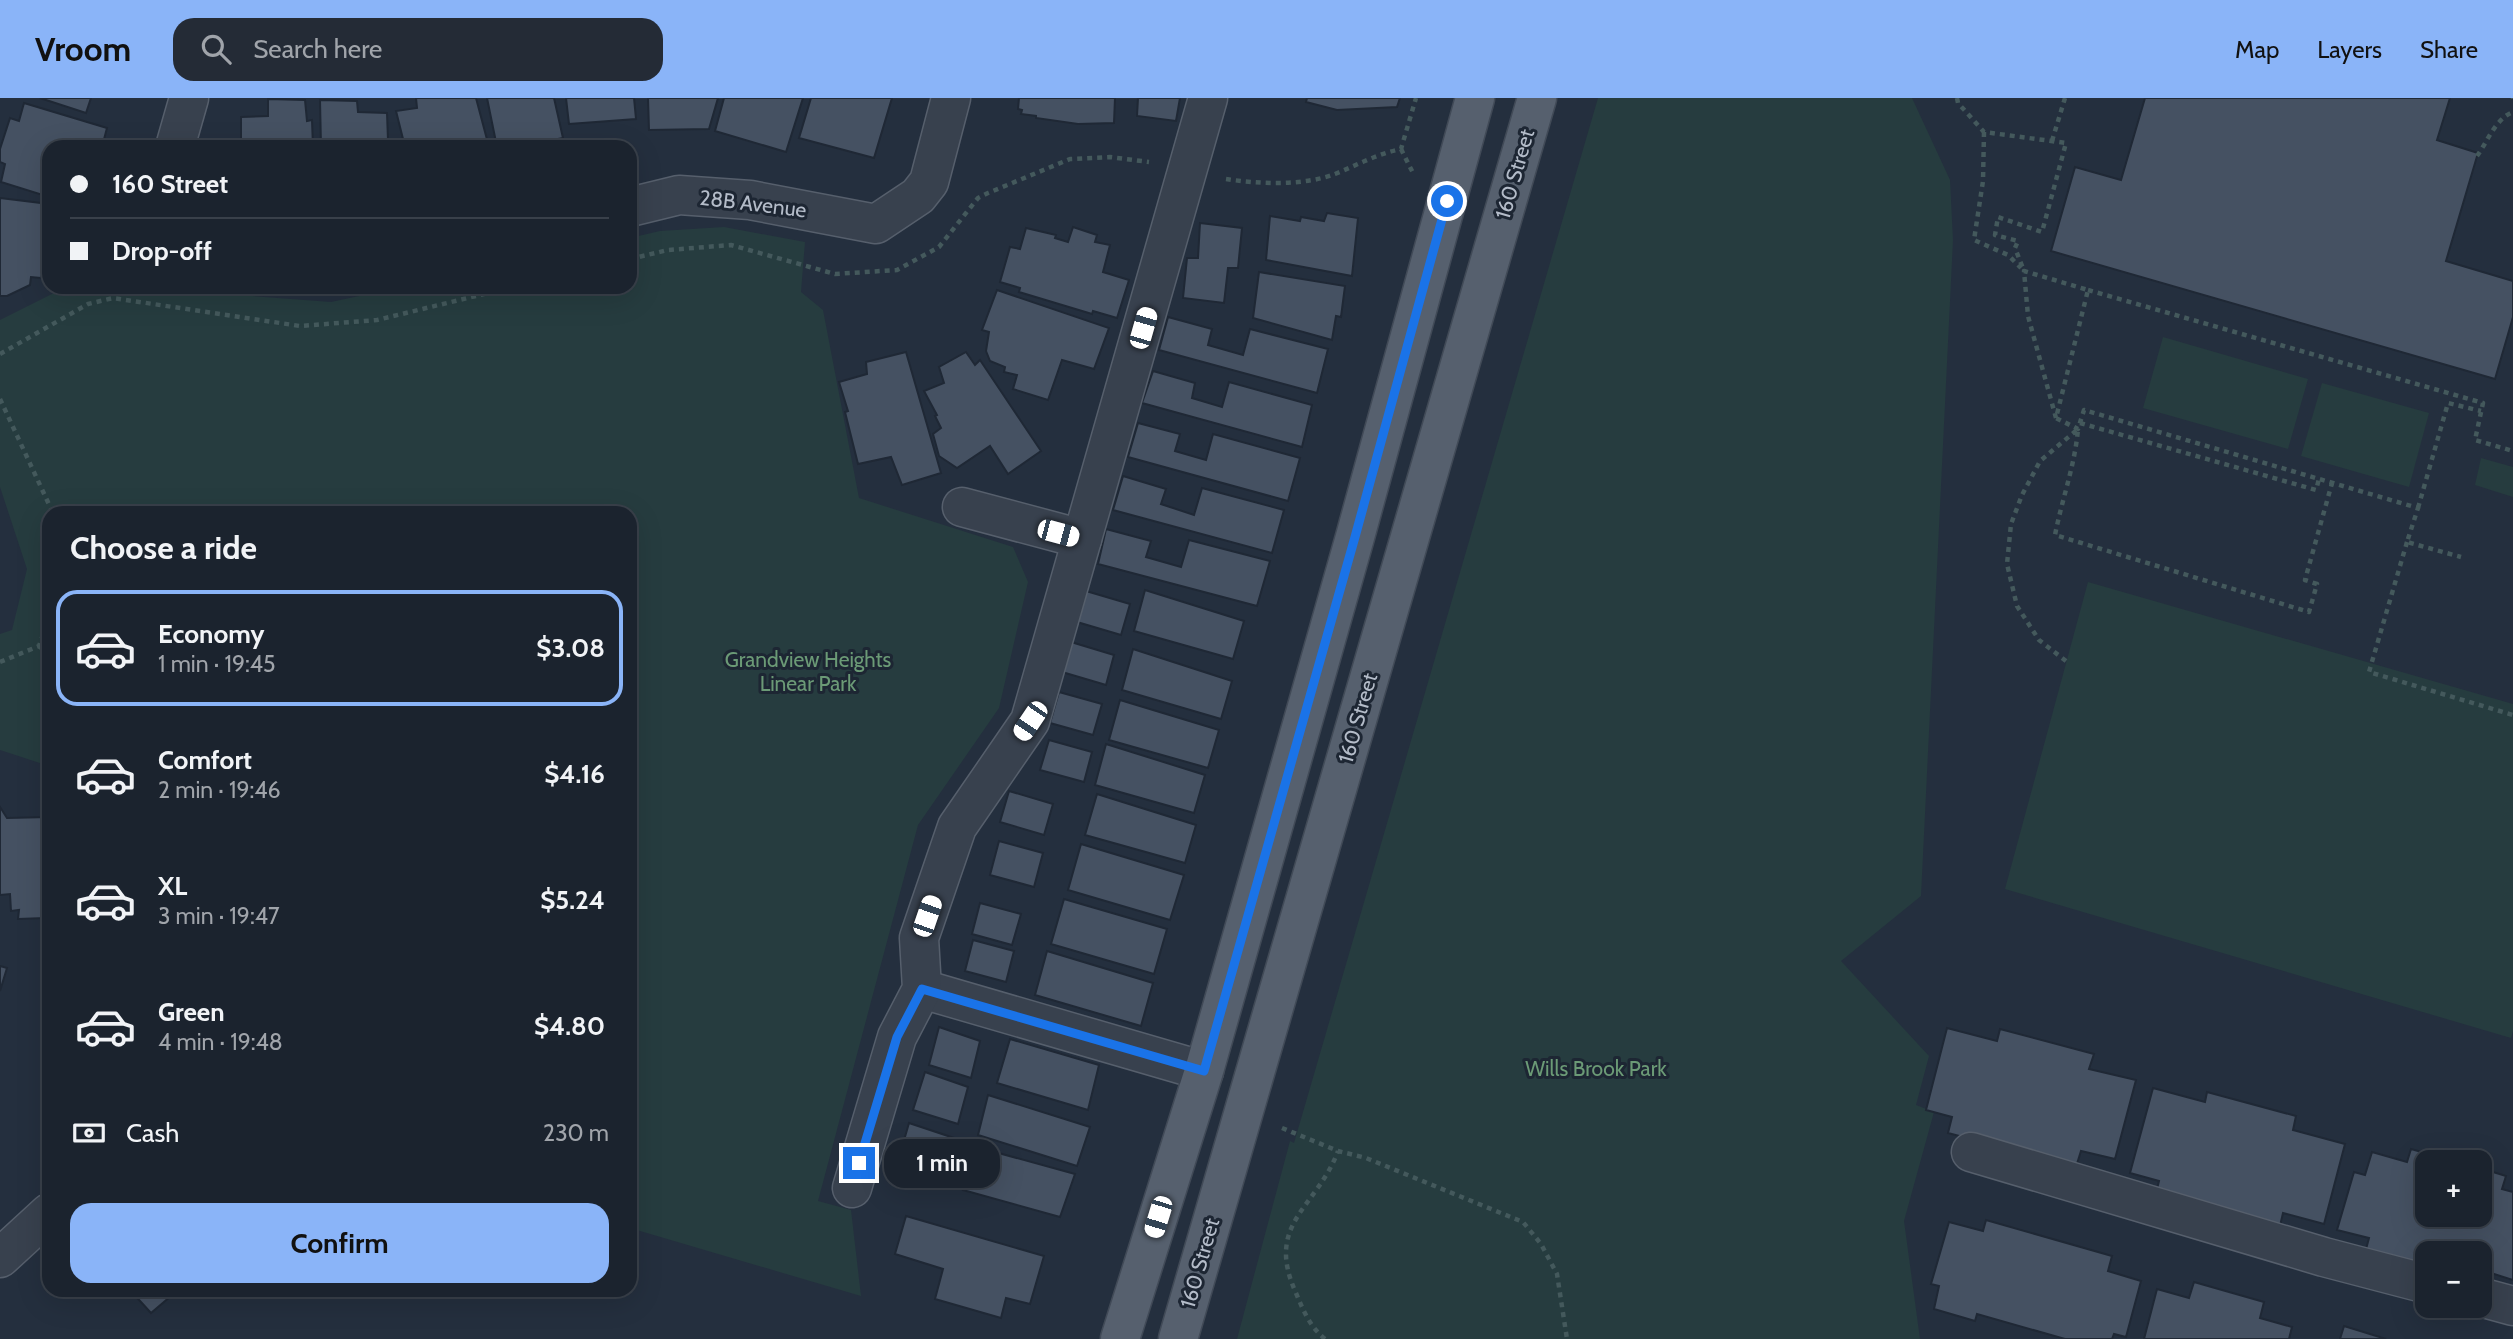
<!DOCTYPE html>
<html lang="en">
<head>
<meta charset="utf-8">
<style>
	body { margin:0; font-family:Cabin,sans-serif; background:#242b36; color:#f1f3f6; height:100vh; display:flex; flex-direction:column; font-size:26px; white-space:nowrap }
	* { box-sizing:border-box; margin:0 }
	p { font-size:23px; color:#a0a4aa }
	.icon { flex:none; width:38px; height:38px; fill:none; stroke:currentColor; stroke-width:2; stroke-linecap:round; stroke-linejoin:round }
	.map { position:relative; flex:1; overflow:hidden }
	.details { position:absolute; left:42px; top:408px; width:595px; height:791px; display:flex; flex-direction:column; background:#1b232e; border-radius:21px; box-shadow:0 7px 28px #0002,0 0 0 2px #39404a }
	.details>* { flex:none }
	.top-card { position:absolute; left:42px; top:42px; width:595px; height:154px; border-radius:21px; box-shadow:0 7px 28px #0002,0 0 0 2px #39404a; display:grid; align-content:center; height:154px; padding:0 28px; background:#1b232e }
	.buttons { position:absolute; left:2415px; top:1052px; display:grid; gap:14px }
	.buttons a { display:grid; place-items:center; width:77px; height:77px; border-radius:14px; background:#1b232e; box-shadow:0 7px 28px #0002,0 0 0 2px #39404a; font-size:35px }
	.end { position:absolute; width:32px; height:32px; margin:-16px; border:9px solid #1a73e8; background:#fff; box-shadow:0 0 0 4px #fff }
	.from { border-radius:50% }
	.bubble { position:absolute; height:49px; border-radius:21px; background:#1b232e; box-shadow:0 7px 28px #0002,0 0 0 2px #39404a; font-size:23px; font-weight:700; line-height:49px; text-align:center }
	.car { position:absolute; width:21px; height:42px; margin:-21px -10px; border-radius:9px; box-shadow:0 0 5px 2px #0007; background:linear-gradient(#fff 24%,#345 0 40%,#fff 0 76%,#345 0 86%,#fff 0) }
	.top-card b { display:flex; align-items:center; gap:24px; height:66px; font-size:26px }
	.top-card b+b { border-top:2px solid #39404a }
	.top-card i { width:18px; height:18px; background:#f1f3f6 }
	ul { padding:0; list-style:none }
	li { display:flex; align-items:center; gap:21px; height:116px; margin:0 14px 10px; padding:0 14px; border:4px solid transparent; border-radius:21px }
	li div { flex:1 }
	li b { display:block; font-size:26px }
	li em { font-style:normal; font-weight:700 }
	li.selected { border-color:#8ab4f8 }
	li>.icon { width:63px; height:63px; stroke-width:1.5 }
	h2 { padding:0 28px; font-size:32px; line-height:84px }
	.pay { display:flex; align-items:center; gap:18px; height:77px; padding:0 28px; font-size:26px }
	.pay p { margin-inline-start:auto }
	.action { display:flex; gap:14px; margin-top:auto; padding:14px 28px }
	.action a { flex:1; height:80px; border-radius:21px; background:#8ab4f8; color:#111; font-size:28px; font-weight:700; line-height:80px; text-align:center }
	header { display:flex; align-items:center; gap:42px; box-sizing:border-box; height:98px; padding:0 35px; background:#8ab4f8; color:#111 }
	header strong { font-size:33px }
	nav { display:flex; gap:38px; margin-inline-start:auto; font-size:24px }
	.search { width:490px; height:63px; background:#242b36; display:flex; align-items:center; gap:18px; box-sizing:border-box; padding:0 24px; border-radius:21px; color:#a0a4aa; font-size:26px }
	.map>svg:first-child { display:block }
	.green { fill:#263c3f }
	.building { fill:#455162; stroke:#1f2835; stroke-width:2 }
	.lines { fill:none; stroke-linecap:round; stroke-linejoin:round }
	.minor-casing { stroke:#565f6c; stroke-width:41 }
	.major-casing { stroke:#414a57; stroke-width:41 }
	.path { stroke:#44595c; stroke-width:4.5; stroke-dasharray:5 5; stroke-linecap:butt }
	.minor { stroke:#38414e; stroke-width:38 }
	.major { stroke:#56606e; stroke-width:38 }
	.route { stroke:#1a73e8; stroke-width:9 }
	.labels { text-anchor:middle; stroke-width:6; stroke-linejoin:round; paint-order:stroke }
	.street-label { font-size:21px; fill:#b4bcc9; stroke:#1d2633 }
	.park-label { font-size:21px; fill:#6b9a76; stroke:#1d2633 }
</style>
</head>
<body>
<header>
<strong>Vroom</strong>
<div class="search"><svg class="icon" aria-label="search" viewBox="0 0 24 24"><circle cx="10" cy="10" r="6"/><path d="M15 15l6 6"/></svg>Search here</div>
<nav><a>Map</a><a>Layers</a><a>Share</a></nav>
</header>
<div class="map">
<svg width="2513" height="1241" viewBox="0 0 2513 1241">
	<rect width="100%" height="100%" fill="#242f3e"/>
	<g class="green">
		<polygon points="1598,0 1912,0 1950,82 1953,142 1921,798 1841,863 1929,958 1916,1007 1934,1014 1904,1123 1920,1241 1237,1241 1290,1043 1294,1045"/>
		<polygon points="724,129 805,144 801,194 823,212 859,400 1013,449 1028,484 999,610 918,727 818,1103 851,1112 861,1198 630,1130 630,415 49,415 49,668 0,652 0,536 12,532 27,471 0,389 0,222 66,189 134,189 331,204 401,189 630,189 630,140 660,133"/>
		<polygon points="2163,239 2308,281 2288,351 2143,310"/>
		<polygon points="2322,285 2429,315 2409,389 2301,358"/>
		<polygon points="2481,360 2513,369 2513,399 2475,387"/>
		<polygon points="2088,484 2513,606 2513,933 2511,940 2005,791"/>
	</g>
	<g class="building">
		<polygon points="40,0 91,0 86,15"/>
		<polygon points="416,0 476,0 489,49 405,49 396,13 417,10"/>
		<polygon points="487,0 554,0 563,40 517,49 497,49"/>
		<polygon points="566,0 634,0 636,21 569,26"/>
		<polygon points="648,0 718,0 709,31 649,32"/>
		<polygon points="724,0 803,0 786,54 715,33"/>
		<polygon points="811,0 892,0 874,60 799,40"/>
		<polygon points="1019,0 1115,0 1114,25 1078,26 1036,20 1036,18 1021,16 1022,12 1018,11"/>
		<polygon points="1138,0 1180,0 1176,23 1137,18"/>
		<polygon points="1307,0 1400,0 1397,9 1337,12 1306,4"/>
		<polygon points="2145,0 2450,0 2437,42 2478,55 2446,163 2513,183 2513,219 2495,281 2051,153 2075,69 2121,82"/>
		<polygon points="268,1 305,2 307,23 312,22 313,49 241,49 241,19 268,18"/>
		<polygon points="320,2 357,3 358,14 387,15 388,42 397,41 397,49 321,49"/>
		<polygon points="24,5 107,30 102,49 49,49 49,99 1,84 5,66 0,64 0,51 10,20 19,23"/>
		<polygon points="0,100 49,106 49,175 43,174 41,180 31,179 30,187 7,198 0,198"/>
		<polygon points="1327,115 1358,120 1352,178 1266,162 1270,118 1300,123 1301,119 1324,123"/>
		<polygon points="1200,125 1242,130 1238,170 1228,170 1224,205 1183,200 1187,160 1198,160"/>
		<polygon points="1073,129 1097,137 1095,144 1110,147 1103,174 1129,182 1117,220 1093,213 1092,216 1019,194 1020,190 1000,184 1010,149 1020,151 1026,130 1056,137 1055,140 1068,144"/>
		<polygon points="1259,174 1345,188 1341,219 1336,218 1332,242 1253,220"/>
		<polygon points="997,192 1109,230 1094,271 1062,262 1048,302 1013,291 1017,277 1004,274 1005,269 990,263 986,253 989,234 982,232"/>
		<polygon points="1168,219 1212,231 1208,247 1243,257 1250,231 1328,251 1317,295 1159,252"/>
		<polygon points="906,254 941,375 902,387 891,359 858,366 845,314 848,313 839,284 867,276 866,264"/>
		<polygon points="966,254 975,267 980,262 1041,353 1008,376 990,348 957,370 939,358 933,336 941,330 935,318 937,317 924,293 944,285 939,269"/>
		<polygon points="1153,273 1195,285 1192,300 1222,309 1229,284 1312,307 1302,349 1142,305"/>
		<polygon points="1138,325 1180,336 1175,353 1206,362 1213,336 1300,360 1288,403 1128,359"/>
		<polygon points="1123,378 1166,391 1161,406 1194,417 1202,390 1284,412 1272,455 1113,412"/>
		<polygon points="1106,431 1151,443 1146,459 1181,469 1189,442 1270,463 1257,508 1098,466"/>
		<polygon points="1145,492 1244,523 1233,561 1134,533"/>
		<polygon points="1086,493 1130,506 1121,537 1077,524"/>
		<polygon points="1071,544 1114,557 1106,587 1062,574"/>
		<polygon points="1133,551 1232,583 1221,621 1122,592"/>
		<polygon points="1059,594 1102,606 1093,637 1050,625"/>
		<polygon points="1120,602 1219,632 1208,670 1109,642"/>
		<polygon points="1049,642 1092,654 1084,684 1040,672"/>
		<polygon points="1106,646 1205,677 1194,715 1095,687"/>
		<polygon points="1009,693 1053,706 1044,737 1000,724"/>
		<polygon points="1097,696 1196,727 1185,765 1085,737"/>
		<polygon points="0,709 7,720 49,719 49,810 47,809 46,820 18,821 19,812 11,813 10,796 0,797"/>
		<polygon points="999,743 1043,755 1034,789 990,777"/>
		<polygon points="1081,746 1184,777 1170,822 1068,792"/>
		<polygon points="1064,801 1167,831 1154,876 1051,846"/>
		<polygon points="980,805 1021,816 1012,847 972,836"/>
		<polygon points="973,842 1014,853 1006,884 965,873"/>
		<polygon points="1047,853 1153,885 1141,928 1035,897"/>
		<polygon points="0,868 7,870 0,893"/>
		<polygon points="939,929 980,943 971,980 929,967"/>
		<polygon points="1947,930 1997,943 2000,931 2094,956 2089,971 2136,982 2115,1061 2081,1053 2076,1069 1948,1035 1952,1019 1926,1012"/>
		<polygon points="1010,941 1099,967 1088,1012 997,985"/>
		<polygon points="925,974 968,989 958,1026 913,1012"/>
		<polygon points="2153,990 2205,1004 2207,994 2296,1018 2293,1032 2345,1046 2324,1126 2283,1115 2280,1128 2156,1095 2159,1083 2130,1075"/>
		<polygon points="988,997 1090,1029 1077,1068 978,1037"/>
		<polygon points="909,1025 954,1040 942,1077 898,1063"/>
		<polygon points="973,1048 1075,1076 1060,1119 963,1092"/>
		<polygon points="2411,1051 2457,1064 2427,1064 2427,1116 2480,1116 2480,1070 2506,1078 2502,1091 2513,1094 2513,1182 2491,1175 2487,1189 2480,1187 2480,1155 2427,1155 2427,1172 2365,1155 2369,1140 2337,1132 2354,1074 2365,1077 2372,1054 2407,1064"/>
		<polygon points="906,1118 1044,1158 1030,1206 1006,1200 1001,1220 935,1201 943,1171 895,1156"/>
		<polygon points="1986,1122 2112,1158 2108,1173 2141,1183 2126,1239 2114,1236 2112,1241 2065,1241 1977,1216 1975,1223 1934,1211 1939,1188 1931,1186 1949,1124 1983,1133"/>
		<polygon points="2194,1184 2264,1204 2260,1220 2292,1229 2289,1241 2144,1241 2157,1191 2189,1200"/>
		<polygon points="130,1192 178,1192 151,1215"/>
		<polygon points="2344,1228 2386,1241 2340,1241"/>
	</g>
	<g class="lines">
		<g class="minor-casing">
			<g id="minor">
				<polyline points="175,49 189,0"/>
				<polyline points="630,109 679,97 750,102 876,126 918,98 929,84 951,0"/>
				<polyline points="962,409 1082,441"/>
				<polyline points="922,891 1204,973"/>
				<polyline points="1971,1054 2324,1159 2427,1186"/>
				<polyline points="852,1090 897,939 922,891 919,840 957,729 1030,623 1208,0"/>
				<polyline points="0,1160 49,1115"/>
				<polyline points="2480,1199 2513,1208"/>
			</g>
		</g>
		<g class="major-casing">
			<g id="major">
				<polyline points="1120,1241 1204,973 1355,439 1475,0"/>
				<polyline points="1178,1241 1537,0"/>
			</g>
		</g>
		<g class="path">
			<polyline points="1957,0 1958,5 1984,34 2066,45 2042,134 1998,119 1995,137 2018,143 2015,150 2024,173"/>
			<polyline points="2513,0 2513,1"/>
			<polyline points="1984,34 1983,83 1974,142 2008,157 2021,170"/>
			<polyline points="2052,43 2065,0"/>
			<polyline points="1401,51 1413,75"/>
			<path d="M2477,58C2488,43 2495,21 2513,14"/>
			<path d="M1226,81C1258,86 1304,88 1335,76C1357,67 1377,56 1401,51L1416,0"/>
			<polyline points="630,161 668,152 731,147 835,176 897,172 939,149 978,100 988,95 1070,61 1110,59 1149,64"/>
			<polyline points="2088,192 2483,305 2475,342 2513,353"/>
			<polyline points="0,256 88,206 113,200 300,228 377,222 513,189"/>
			<polyline points="0,301 53,415"/>
			<polyline points="2056,320 2028,218 2024,173 2088,192 2056,320 2078,331 2084,312 2418,410 2407,444 2461,459"/>
			<polyline points="2080,325 2316,392 2319,381"/>
			<polyline points="2418,410 2448,305 2481,313"/>
			<polyline points="2407,444 2369,574 2513,617"/>
			<polyline points="39,548 49,557"/>
			<path d="M2066,563L2039,542L2017,508L2007,466L2011,426L2022,397L2040,363L2078,331C2075,367 2062,401 2055,437L2309,514L2317,486L2305,482L2332,385"/>
			<polyline points="0,564 39,548 49,520"/>
			<polyline points="1282,1030 1338,1053 1366,1060 1523,1124 1541,1146 1557,1176 1567,1241"/>
			<path d="M1325,1241C1310,1229 1303,1212 1296,1195C1264,1125 1317,1110 1338,1053"/>
		</g>
		<use href="#minor" class="minor"/>
		<use href="#major" class="major"/>
	</g>
	<g class="lines">
		<polyline class="route" points="859,1065 897,939 922,891 1204,973 1355,439 1447,103"/>
	</g>
	<g class="labels">
		<g class="street-label">
			<text transform="translate(1515 76) rotate(-74)" y="7">160 Street</text>
			<text transform="translate(753 106) rotate(7)" y="7">28B Avenue</text>
			<text transform="translate(1358 620) rotate(-74)" y="7">160 Street</text>
			<text transform="translate(1200 1165) rotate(-74)" y="7">160 Street</text>
		</g>
		<g class="park-label">
			<text x="808" y="569">Grandview Heights<tspan x="808" dy="24">Linear Park</tspan></text>
			<text x="1596" y="978">Wills Brook Park</text>
		</g>
	</g>
</svg>
<div class="buttons">
<a>+</a>
<a>−</a>
</div>
<i class="end from" style="left:1447px;top:103px"></i>
<i class="end" style="left:859px;top:1065px"></i>
<div class="bubble" style="left:884px;top:1041px;width:116px">1 min</div>
<i class="car" style="left:1143px;top:230px;rotate:16deg"></i>
<i class="car" style="left:1058px;top:435px;rotate:105deg"></i>
<i class="car" style="left:1030px;top:623px;rotate:214deg"></i>
<i class="car" style="left:927px;top:818px;rotate:19deg"></i>
<i class="car" style="left:1158px;top:1119px;rotate:197deg"></i>
<div class="top-card">
<b><i class="from"></i>160 Street</b>
<b><i></i>Drop-off</b>
</div>
<section class="details">
<h2>Choose a ride</h2>
<ul>
<li class="selected"><svg class="icon" aria-label="car" viewBox="0 0 24 24"><path d="M5 17H2v-5l4-1 3-4h7l3 4 3 1v5h-3M9 17h6M6 11h13"/><circle cx="7" cy="17" r="2"/><circle cx="17" cy="17" r="2"/></svg><div><b>Economy</b><p>1 min · 19:45</p></div><em>$3.08</em></li>
<li><svg class="icon" aria-label="car" viewBox="0 0 24 24"><path d="M5 17H2v-5l4-1 3-4h7l3 4 3 1v5h-3M9 17h6M6 11h13"/><circle cx="7" cy="17" r="2"/><circle cx="17" cy="17" r="2"/></svg><div><b>Comfort</b><p>2 min · 19:46</p></div><em>$4.16</em></li>
<li><svg class="icon" aria-label="car" viewBox="0 0 24 24"><path d="M5 17H2v-5l4-1 3-4h7l3 4 3 1v5h-3M9 17h6M6 11h13"/><circle cx="7" cy="17" r="2"/><circle cx="17" cy="17" r="2"/></svg><div><b>XL</b><p>3 min · 19:47</p></div><em>$5.24</em></li>
<li><svg class="icon" aria-label="car" viewBox="0 0 24 24"><path d="M5 17H2v-5l4-1 3-4h7l3 4 3 1v5h-3M9 17h6M6 11h13"/><circle cx="7" cy="17" r="2"/><circle cx="17" cy="17" r="2"/></svg><div><b>Green</b><p>4 min · 19:48</p></div><em>$4.80</em></li>
</ul>
<div class="pay"><svg class="icon" aria-label="cash" viewBox="0 0 24 24"><path d="M3 7h18v10H3z"/><circle cx="12" cy="12" r="2"/></svg>Cash<p>230 m</p></div>
<div class="action"><a>Confirm</a></div>
</section>
</div>
</body>
</html>
